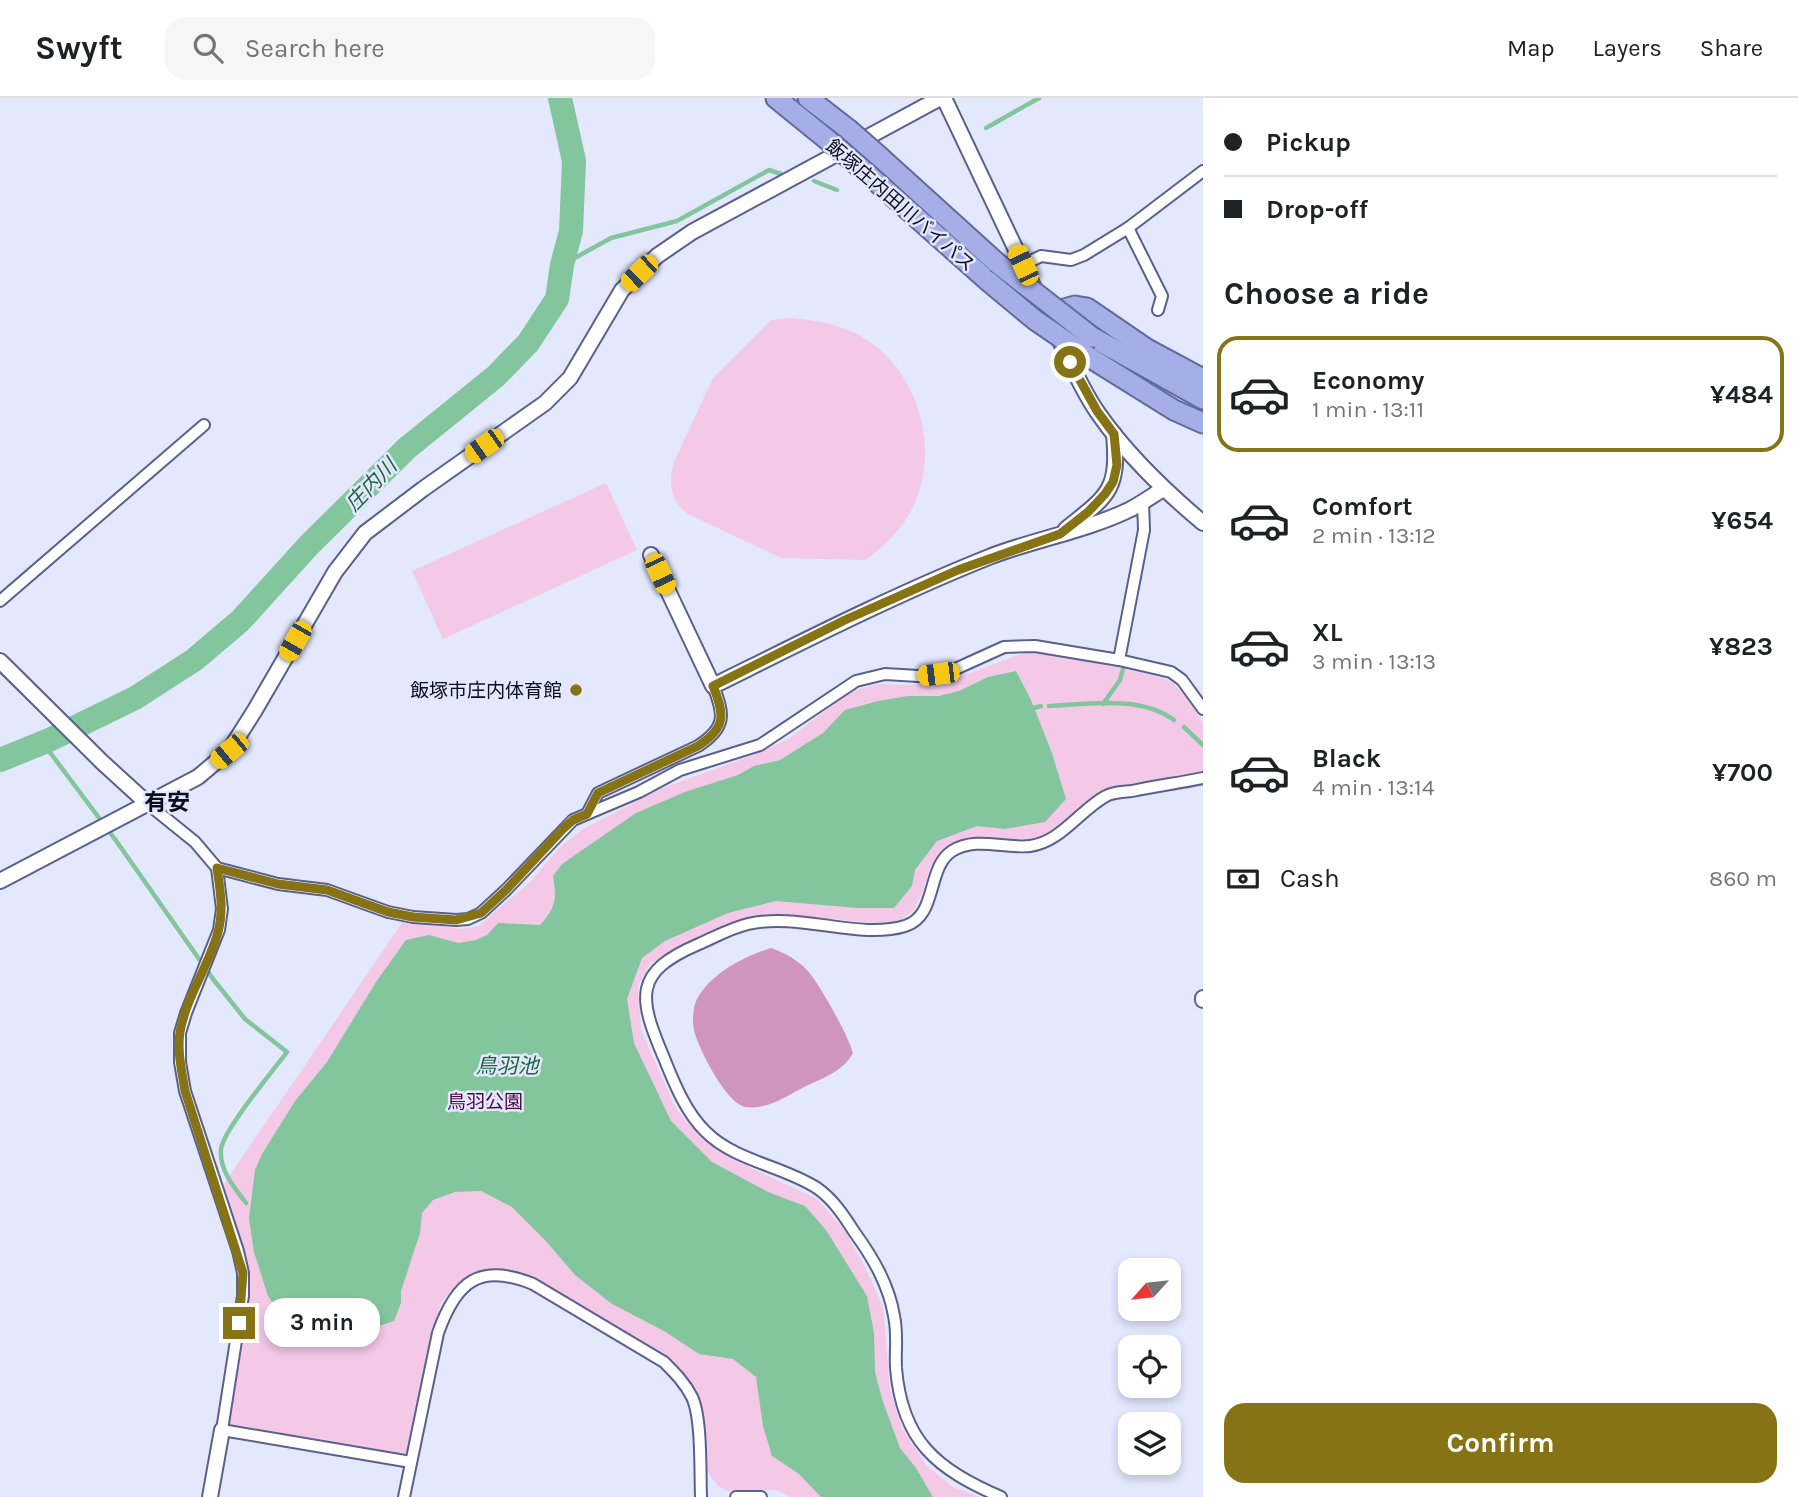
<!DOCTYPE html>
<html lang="en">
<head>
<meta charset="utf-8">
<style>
	body { margin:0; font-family:Karla,"Noto Sans JP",sans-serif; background:#f6f6f6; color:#202124; height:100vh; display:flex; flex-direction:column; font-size:26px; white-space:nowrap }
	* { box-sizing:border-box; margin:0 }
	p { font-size:23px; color:#757577 }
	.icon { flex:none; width:38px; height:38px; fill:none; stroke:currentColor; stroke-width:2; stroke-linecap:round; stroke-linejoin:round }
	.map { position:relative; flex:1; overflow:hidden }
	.details { display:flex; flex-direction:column; background:#fff; width:595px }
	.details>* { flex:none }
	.banner { display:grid; align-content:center; height:154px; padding:0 21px; background:#fff }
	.needle { width:46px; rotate:243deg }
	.buttons { position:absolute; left:1118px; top:1160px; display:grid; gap:14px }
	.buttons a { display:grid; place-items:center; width:63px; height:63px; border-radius:14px; background:#fff; box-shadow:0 4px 10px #0003; font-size:35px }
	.end { position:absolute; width:32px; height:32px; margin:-16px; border:9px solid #867315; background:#fff; box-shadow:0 0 0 4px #fff }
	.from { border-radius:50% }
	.bubble { position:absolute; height:49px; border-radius:21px; background:#fff; box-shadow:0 4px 10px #0003; font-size:23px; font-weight:700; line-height:49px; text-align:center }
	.car { position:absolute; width:21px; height:42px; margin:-21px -10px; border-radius:9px; box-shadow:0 0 5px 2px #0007; background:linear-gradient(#f5c518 24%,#345 0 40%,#f5c518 0 76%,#345 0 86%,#f5c518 0) }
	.banner b { display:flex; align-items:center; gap:24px; height:66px; font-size:26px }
	.banner b+b { border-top:2px solid #e0e0e0 }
	.banner i { width:18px; height:18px; background:#202124 }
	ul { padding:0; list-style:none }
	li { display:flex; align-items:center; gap:21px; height:116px; margin:0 14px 10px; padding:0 7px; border:4px solid transparent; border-radius:21px }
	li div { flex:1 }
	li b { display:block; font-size:26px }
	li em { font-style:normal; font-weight:700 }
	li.selected { border-color:#867315 }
	li>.icon { width:63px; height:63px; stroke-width:1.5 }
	h2 { padding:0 21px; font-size:32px; line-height:84px }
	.pay { display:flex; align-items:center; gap:18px; height:77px; padding:0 21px; font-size:26px }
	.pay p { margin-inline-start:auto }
	.action { display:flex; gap:14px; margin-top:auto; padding:14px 21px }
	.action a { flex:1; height:80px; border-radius:21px; background:#867315; color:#fff; font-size:28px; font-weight:700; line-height:80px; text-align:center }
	header { display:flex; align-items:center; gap:42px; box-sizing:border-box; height:98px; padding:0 35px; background:#fff; border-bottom:2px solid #e0e0e0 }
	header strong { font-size:33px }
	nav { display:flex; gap:38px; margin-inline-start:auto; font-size:24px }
	.search { width:490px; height:63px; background:#f6f6f6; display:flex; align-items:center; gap:18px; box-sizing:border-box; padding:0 24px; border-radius:21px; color:#757577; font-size:26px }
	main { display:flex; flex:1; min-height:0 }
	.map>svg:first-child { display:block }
	.green { fill:#f3c9e7 }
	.forest { fill:#cf95bf }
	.water { fill:#83c69e }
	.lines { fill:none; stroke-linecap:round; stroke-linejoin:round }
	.stream { stroke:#83c69e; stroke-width:4.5 }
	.river { stroke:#83c69e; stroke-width:24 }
	.minor-casing { stroke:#59608c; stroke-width:14 }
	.tertiary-casing { stroke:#59608c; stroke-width:18 }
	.trunk-casing { stroke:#62699d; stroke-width:23 }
	.minor { stroke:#fff; stroke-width:10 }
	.tertiary { stroke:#fff; stroke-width:14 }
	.trunk { stroke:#a6aee8; stroke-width:19 }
	.trunk-bridge-casing { stroke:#62699d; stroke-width:23; stroke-linecap:butt }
	.trunk-bridge { stroke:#a6aee8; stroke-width:19 }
	.route { stroke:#867315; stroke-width:9 }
	.poi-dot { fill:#867315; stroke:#e4e8fc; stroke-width:2.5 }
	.labels { text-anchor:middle; stroke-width:5; stroke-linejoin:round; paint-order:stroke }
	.street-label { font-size:19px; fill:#0c0e1e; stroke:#e4e8fc }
	.poi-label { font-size:19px; fill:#0c0e1e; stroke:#e4e8fc; text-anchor:end }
	.park-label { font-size:19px; fill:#4c0540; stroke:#e4e8fc }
	.water-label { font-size:21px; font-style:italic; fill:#1c6741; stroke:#e4e8fc }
	.quarter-label { font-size:23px; font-weight:bold; fill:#0c0e1e; stroke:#e4e8fc }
</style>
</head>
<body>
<header>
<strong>Swyft</strong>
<div class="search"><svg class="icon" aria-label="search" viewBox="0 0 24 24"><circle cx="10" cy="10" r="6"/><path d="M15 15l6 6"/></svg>Search here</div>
<nav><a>Map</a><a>Layers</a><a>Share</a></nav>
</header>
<main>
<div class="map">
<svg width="1203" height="1399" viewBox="0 0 1203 1399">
	<rect width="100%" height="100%" fill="#e4e8fc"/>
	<g class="green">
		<path d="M791,220C817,222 845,227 867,242C923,278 943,363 907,420C896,437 882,450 865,462L781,460L690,417C670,405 668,385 674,364L713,280L771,222Z"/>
		<polygon points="606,385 637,452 443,541 412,473"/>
		<path d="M1024,555L1053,557L1122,570L1162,580L1173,585L1186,599L1203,625V675L1114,689L1088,703L1040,741L967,742L945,750L930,769L923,793L914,812L898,824L877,825L775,816L741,822L711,833L670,854L650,866L638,887L641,932L676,1011L703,1041L747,1068L817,1101L846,1134L867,1173L883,1209L890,1291L902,1330L927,1368L953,1389L980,1399H790L776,1392L727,1393L717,1387L707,1373L704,1335L675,1269L511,1174C478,1170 459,1178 440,1207L407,1355L394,1358L232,1328L227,1321L246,1203L222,1089L404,822L461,831L479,828L532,782L560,749L583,731L660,691L756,656L788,641L851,593L878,586L912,587L950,582Z"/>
	</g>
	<path class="forest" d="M771,850C785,855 798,862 808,873C820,887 848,937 853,955C843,973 824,980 806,988C788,997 768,1012 746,1009C727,1007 698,950 694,932C692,923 693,909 697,901C711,875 745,858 771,850Z"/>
	<path class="water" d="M1016,573L1031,602L1052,655L1066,701L1045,724L1005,731L977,728L937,743L915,772L912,788L894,810H858L776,803L728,815L665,843L642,860L627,901L634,945L671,1023L712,1064L768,1094L805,1108L826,1132L867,1198L874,1235L875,1274L882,1301L900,1350L916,1370L933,1399H821L799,1376L772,1358L763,1328L756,1279L733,1261L699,1256L664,1233L612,1206L575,1177L545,1142L512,1109L481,1093L455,1094L433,1102L422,1115L420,1135L401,1193V1205L394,1223L376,1229L351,1213L328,1210L314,1203L276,1210L268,1198L254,1154L249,1120L255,1072L262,1056L295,1003L327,964L376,884L406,842L429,837L458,845L476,842L487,837L498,825L540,827C556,809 557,801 553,778L562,766L636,715L685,694L738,677L754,668L780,662L823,635L845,612L878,603L908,598H939L959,593L988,579Z"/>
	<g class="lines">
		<g class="stream">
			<polyline points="986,30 1039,0"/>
			<polyline points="814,83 837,92"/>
			<polyline points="562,167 611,140 677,123 769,72 781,76"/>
			<polyline points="1103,606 1120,582 1123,571"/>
			<path d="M1049,608C1089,606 1140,597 1174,622"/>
			<polyline points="1034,610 1041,608"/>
			<polyline points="1184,629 1203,647"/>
			<path d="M43,645L117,744L213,881L245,921L287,954C273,973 224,1031 221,1051C219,1072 234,1089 246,1105"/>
		</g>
		<polyline class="river" points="0,662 47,643 135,600 194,562 240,523 309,447 407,350 496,278 528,245 557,201 562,167 571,133 574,63 560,0"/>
		<g class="minor-casing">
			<g id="minor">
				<polyline points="1128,130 1162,198 1158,212"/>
				<polyline points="1023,167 1041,158 1071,162 1084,157 1128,130 1203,73"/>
				<polyline points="0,503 204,327"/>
				<polyline points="1119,562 1144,432 1143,403"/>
				<polyline points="148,706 195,744 217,770 222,811 219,832 186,915 180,935 180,964 185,993 238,1153 243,1175 243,1198 222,1332 411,1364"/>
				<path d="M587,716L598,695L698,648C726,630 725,617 713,588"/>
				<polyline points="217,770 278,786 327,792 388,814 413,819 456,822 468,821 481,815 506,792 573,722 639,694 680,672 760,647 856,583 885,576 918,578 938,576 951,573 1004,549 1035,548 1119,562 1171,574 1182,582 1203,611"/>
				<path d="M404,1399L438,1235C456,1184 479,1164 533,1186L664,1264C675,1275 685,1285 692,1299C702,1320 700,1374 701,1399"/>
				<polyline points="736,1399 761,1399"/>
				<path d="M1001,1399C937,1371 902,1344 896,1270C895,1253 898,1235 894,1218C889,1187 873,1160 855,1135C844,1118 834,1102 817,1090C783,1068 735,1063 706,1034C686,1015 674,985 664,960C638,899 633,874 699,846C715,839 731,830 748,826C800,814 858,842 905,828C938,818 926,770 952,753C976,738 1004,751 1030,748C1061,744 1080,712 1106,698C1113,694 1123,694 1132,693C1155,688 1179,685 1203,680"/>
			</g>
		</g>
		<g class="tertiary-casing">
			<g id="tertiary">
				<polyline points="944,0 1036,194"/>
				<path d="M1057,237C1070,263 1081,291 1098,315C1127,357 1164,392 1203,425"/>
				<path d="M1066,431C1109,397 1119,392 1114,336"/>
				<path d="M651,457L713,588C804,543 894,497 989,459C1035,441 1086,433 1131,411C1142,405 1152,398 1163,391"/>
				<polyline points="0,563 102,664 148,706"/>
				<polyline points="0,783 198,679 229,653 255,612 335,474 365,435 423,391 545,305 570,280 622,192 657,158 692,134 940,0"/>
				<polyline points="1203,900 1203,902"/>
				<polyline points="210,1399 222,1332"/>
			</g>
		</g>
		<g class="trunk-casing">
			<g id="trunk">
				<polyline points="776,0 829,43"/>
				<polyline points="808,0 848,31"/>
				<polyline points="880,59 997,165"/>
				<polyline points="862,71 988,183"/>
				<polyline points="1047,216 1075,208 1087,210 1147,251 1203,281"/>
				<polyline points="1092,239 1203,301"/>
				<polyline points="1089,259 1174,312 1203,325"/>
			</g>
		</g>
		<use href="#minor" class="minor"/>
		<use href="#tertiary" class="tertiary"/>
		<use href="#trunk" class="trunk"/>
		<g class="trunk-bridge-casing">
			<g id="trunk-bridge">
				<polyline points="848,31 880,59"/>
				<polyline points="829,43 862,71"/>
				<polyline points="997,165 1092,239"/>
				<polyline points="988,183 1035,222 1089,259"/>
			</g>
		</g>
		<use href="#trunk-bridge" class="trunk-bridge"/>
	</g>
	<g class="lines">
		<path class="route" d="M239,1225L243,1175L185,993C182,974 177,954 180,934C186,899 209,868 218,834C224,812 220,791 217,770L278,786L327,792L388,814L413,819L456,822L481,815L506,792L563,731L573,722L587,716L598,695L698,648C726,630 725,617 713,588L845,522L958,472L1060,436L1088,414L1105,396L1113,384L1117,367L1114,336L1097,313L1070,264"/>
	</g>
	<circle class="poi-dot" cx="576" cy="592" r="7"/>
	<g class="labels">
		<g class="street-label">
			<text transform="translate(901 107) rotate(41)" y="7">飯塚庄内田川バイパス</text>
		</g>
		<g class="poi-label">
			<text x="562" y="599">飯塚市庄内体育館</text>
		</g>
		<g class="park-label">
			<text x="485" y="1010">鳥羽公園</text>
		</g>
		<g class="water-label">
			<text transform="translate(371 387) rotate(-46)" y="7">庄内川</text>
			<text x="507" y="975">鳥羽池</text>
		</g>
		<g class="quarter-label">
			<text x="167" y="712">有安</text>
		</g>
	</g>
</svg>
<div class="buttons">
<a><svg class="needle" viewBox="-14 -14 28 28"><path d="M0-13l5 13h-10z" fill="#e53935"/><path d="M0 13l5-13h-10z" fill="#757577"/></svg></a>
<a><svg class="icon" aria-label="locate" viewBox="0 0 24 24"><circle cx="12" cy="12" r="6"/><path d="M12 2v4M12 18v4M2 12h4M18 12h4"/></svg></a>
<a><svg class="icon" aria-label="layers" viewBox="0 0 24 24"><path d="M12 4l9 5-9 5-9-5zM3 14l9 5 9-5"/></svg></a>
</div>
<i class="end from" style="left:1070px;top:264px"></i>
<i class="end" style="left:239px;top:1225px"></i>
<div class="bubble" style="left:264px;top:1200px;width:116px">3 min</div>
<i class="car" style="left:1023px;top:167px;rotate:335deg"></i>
<i class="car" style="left:639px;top:175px;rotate:226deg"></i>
<i class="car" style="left:484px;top:348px;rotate:235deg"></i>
<i class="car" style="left:660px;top:476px;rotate:155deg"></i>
<i class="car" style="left:295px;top:543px;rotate:210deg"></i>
<i class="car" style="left:938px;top:576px;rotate:263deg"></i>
<i class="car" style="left:229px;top:653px;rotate:230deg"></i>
</div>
<section class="details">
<div class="banner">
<b><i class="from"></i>Pickup</b>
<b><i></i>Drop-off</b>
</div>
<h2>Choose a ride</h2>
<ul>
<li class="selected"><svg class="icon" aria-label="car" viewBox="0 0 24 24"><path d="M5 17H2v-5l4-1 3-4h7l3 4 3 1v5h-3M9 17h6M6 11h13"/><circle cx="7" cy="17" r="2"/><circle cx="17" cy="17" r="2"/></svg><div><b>Economy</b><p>1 min · 13:11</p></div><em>¥484</em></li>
<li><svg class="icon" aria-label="car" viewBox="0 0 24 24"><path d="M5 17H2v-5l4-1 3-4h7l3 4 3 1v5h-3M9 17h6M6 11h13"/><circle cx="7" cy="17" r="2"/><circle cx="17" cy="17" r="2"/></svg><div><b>Comfort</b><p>2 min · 13:12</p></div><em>¥654</em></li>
<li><svg class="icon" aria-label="car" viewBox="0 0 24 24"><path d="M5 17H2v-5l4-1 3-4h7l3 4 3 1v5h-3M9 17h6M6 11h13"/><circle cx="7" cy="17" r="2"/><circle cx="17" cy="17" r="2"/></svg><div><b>XL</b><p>3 min · 13:13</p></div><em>¥823</em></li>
<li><svg class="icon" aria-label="car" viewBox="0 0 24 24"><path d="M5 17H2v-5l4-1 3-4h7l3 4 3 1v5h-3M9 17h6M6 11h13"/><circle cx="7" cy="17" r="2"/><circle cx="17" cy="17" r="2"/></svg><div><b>Black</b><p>4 min · 13:14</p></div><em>¥700</em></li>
</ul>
<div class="pay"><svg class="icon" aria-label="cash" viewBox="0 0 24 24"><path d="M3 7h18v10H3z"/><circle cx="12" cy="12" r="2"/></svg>Cash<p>860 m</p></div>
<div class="action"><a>Confirm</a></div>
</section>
</main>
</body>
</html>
